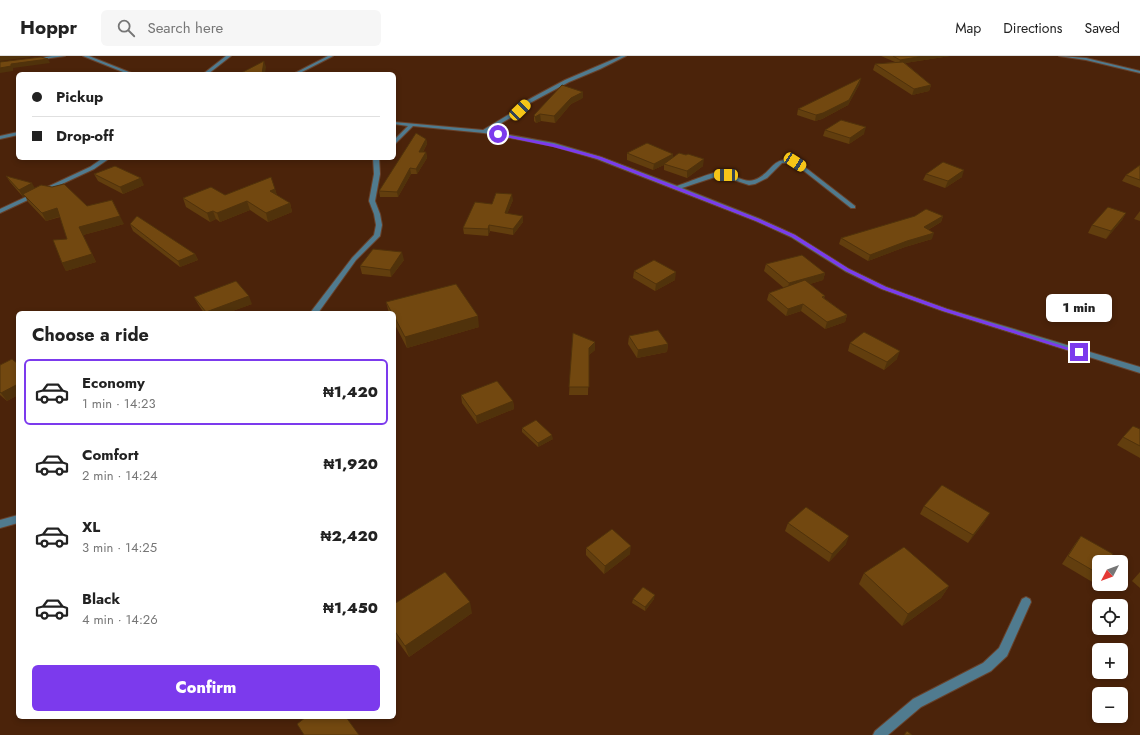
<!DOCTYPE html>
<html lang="en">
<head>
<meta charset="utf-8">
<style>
	body { margin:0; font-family:Jost,sans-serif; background:#f6f6f6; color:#222; height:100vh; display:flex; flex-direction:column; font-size:15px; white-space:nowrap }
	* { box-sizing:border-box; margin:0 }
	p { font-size:13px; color:#767676 }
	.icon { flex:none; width:22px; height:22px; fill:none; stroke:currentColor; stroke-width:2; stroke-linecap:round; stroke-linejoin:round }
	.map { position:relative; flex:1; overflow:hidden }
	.side { position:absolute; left:16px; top:255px; width:380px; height:408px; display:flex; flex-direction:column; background:#fff; border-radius:6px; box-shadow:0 2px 6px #0003 }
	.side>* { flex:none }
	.guide { position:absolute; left:16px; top:16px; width:380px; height:88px; border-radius:6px; box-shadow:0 2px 6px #0003; display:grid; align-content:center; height:88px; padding:0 16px; background:#fff }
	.needle { width:26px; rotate:229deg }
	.tools { position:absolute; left:1092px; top:499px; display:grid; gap:8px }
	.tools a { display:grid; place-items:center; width:36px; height:36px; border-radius:6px; background:#fff; box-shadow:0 2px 6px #0003; font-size:20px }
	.end { position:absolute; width:18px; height:18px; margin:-9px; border:5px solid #7c3aed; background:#fff; box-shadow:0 0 0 2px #fff }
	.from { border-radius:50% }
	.bubble { position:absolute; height:28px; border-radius:6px; background:#fff; box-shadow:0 2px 6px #0003; font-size:13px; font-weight:800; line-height:28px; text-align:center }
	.car { position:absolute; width:12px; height:24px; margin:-12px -6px; border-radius:5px; box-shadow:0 0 3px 1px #0007; background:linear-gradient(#f5c518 24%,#345 0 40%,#f5c518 0 76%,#345 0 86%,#f5c518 0) }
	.guide b { display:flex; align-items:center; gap:14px; height:38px; font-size:15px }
	.guide b+b { border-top:1px solid #e0e0e0 }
	.guide i { width:10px; height:10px; background:#222 }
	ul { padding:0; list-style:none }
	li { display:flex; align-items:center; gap:12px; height:66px; margin:0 8px 6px; padding:0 8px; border:2px solid transparent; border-radius:6px }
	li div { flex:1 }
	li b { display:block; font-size:15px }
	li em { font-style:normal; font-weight:800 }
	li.selected { border-color:#7c3aed }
	li>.icon { width:36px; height:36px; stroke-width:1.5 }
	h2 { padding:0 16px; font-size:18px; line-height:48px }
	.cta { display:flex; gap:8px; margin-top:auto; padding:8px 16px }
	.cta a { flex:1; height:46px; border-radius:6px; background:#7c3aed; color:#fff; font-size:16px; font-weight:800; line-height:46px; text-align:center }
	header { display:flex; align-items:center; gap:24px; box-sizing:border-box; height:56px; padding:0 20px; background:#fff; border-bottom:1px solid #e0e0e0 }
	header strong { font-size:19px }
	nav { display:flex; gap:22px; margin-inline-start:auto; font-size:14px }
	.search { width:280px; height:36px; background:#f6f6f6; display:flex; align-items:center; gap:10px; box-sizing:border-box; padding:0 14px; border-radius:6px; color:#767676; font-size:15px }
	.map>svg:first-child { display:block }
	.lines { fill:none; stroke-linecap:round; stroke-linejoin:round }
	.minor-casing { stroke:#68412a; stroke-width:2 }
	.minor { fill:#507b8f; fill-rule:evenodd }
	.wall { fill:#623e0e }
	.shaded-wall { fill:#50320b }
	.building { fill:#724810; stroke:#50320b }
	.route { fill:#7c3aed }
</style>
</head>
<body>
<header>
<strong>Hoppr</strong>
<div class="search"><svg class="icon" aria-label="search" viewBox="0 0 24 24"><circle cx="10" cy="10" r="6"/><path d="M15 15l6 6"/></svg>Search here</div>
<nav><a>Map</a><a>Directions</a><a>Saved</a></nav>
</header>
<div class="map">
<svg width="1140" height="679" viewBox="0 0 1140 679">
	<rect width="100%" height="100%" fill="#4b230a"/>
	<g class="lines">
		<g class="minor-casing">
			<g id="minor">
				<polygon points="52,0 65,0 36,4 34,3"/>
				<polygon points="83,0 89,0 134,18 128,18"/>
				<polygon points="226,0 231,0 208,18 203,18"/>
				<polygon points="328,0 333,0 298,18 293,18"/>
				<path d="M621,0H626L600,13L569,26L541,41L530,47L522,55L488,75L554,87L601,101L677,130C686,127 710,117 718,116C730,116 745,128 754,124C774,117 770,99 797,105L855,150V152H851L804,115L793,107H782L767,122L755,128L749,129L725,121L718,120L682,132L760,163L795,179L849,213L886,231L947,253L1140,311V317L943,255L882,233L845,215L791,181L756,165L597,103L553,90L484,77L413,70L394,89V84L408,70L394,68V66L483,74L518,53L526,45L537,39L565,24Z"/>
				<polygon points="1059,0 1086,2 1140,15 1140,17 1086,4"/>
				<polygon points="18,76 18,79 0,83 0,80"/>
				<polygon points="103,102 110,102 94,113 0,157 0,153 90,111"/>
				<polygon points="373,102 379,102 380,118 375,145 380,158 382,169 380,180 356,204 318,257 310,257 352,202 374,179 376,169 374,158 369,145 374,118"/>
				<polygon points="18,459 18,467 0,472 0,464"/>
				<polygon points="1026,541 1030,543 1031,546 1007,600 991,615 921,651 888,679 873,679 875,675 913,643 983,607 999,592 1022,543"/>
			</g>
		</g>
		<use href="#minor" class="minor"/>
	</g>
	<g class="wall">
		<polygon points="881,0 950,0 905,7 931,29 929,35 912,39 873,14 875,8 895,6"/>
		<polygon points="860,27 848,49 822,63 815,65 797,59 798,53"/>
		<polygon points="583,42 571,48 555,67 541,65 536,67 534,65 534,59"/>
		<polygon points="825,74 864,78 849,88 823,80"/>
		<polygon points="426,83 427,88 423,96 426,96 427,102 417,118 411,118 398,141 380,141 379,135"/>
		<polygon points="627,97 673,98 673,102 703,110 687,122 664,114 664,109 653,114 627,104"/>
		<polygon points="1140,109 1140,132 1122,125 1126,119"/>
		<polygon points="94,118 144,129 123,138 98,125"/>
		<polygon points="926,118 962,121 945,132 923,124"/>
		<polygon points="6,120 35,132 87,150 124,168 83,179 96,206 66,215 62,207 67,183 60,161 46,165 28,146 25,140 23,141 10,126"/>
		<polygon points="275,133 277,140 290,147 292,156 268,166 250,154 220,166 216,163 210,166 186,151 183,142 225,139"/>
		<polygon points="513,144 507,158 523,166 513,179 490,175 488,180 464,178 463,172 492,148"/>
		<polygon points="1140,155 1140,165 1134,163"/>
		<polygon points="1126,157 1122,164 1106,183 1088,177 1092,169"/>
		<polygon points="943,160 941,166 928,174 932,183 905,191 868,205 839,188 841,182"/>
		<polygon points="130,168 195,198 198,204 180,211 133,175"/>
		<polygon points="404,204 391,221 362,218 360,210"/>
		<polygon points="766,208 825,217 823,224 810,228 825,240 824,242 847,259 845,266 825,273 801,255 786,260 767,244 769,237 784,232 764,215"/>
		<polygon points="634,215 675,224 655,235 633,222"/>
		<polygon points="194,241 252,248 227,257 204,257 198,248"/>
		<polygon points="386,246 479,271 407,292 394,267 394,257 389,257"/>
		<polygon points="573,277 595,294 589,299 588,339 569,339"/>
		<polygon points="629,280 668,288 667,296 637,302 628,288"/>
		<polygon points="850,287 897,303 884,314 848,295"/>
		<polygon points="18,308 18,339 7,345 0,339 0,309"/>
		<polygon points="461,339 513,345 514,353 477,368 462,347"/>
		<polygon points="522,372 553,383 538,391 522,376"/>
		<polygon points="1140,373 1140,402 1117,389 1123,381"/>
		<polygon points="924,450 985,465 968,487 920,458"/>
		<polygon points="788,467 846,488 829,506 785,475"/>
		<polygon points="1081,480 1099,506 1099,521 1094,527 1062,508 1075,488"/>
		<polygon points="586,492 630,498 604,518 586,499"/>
		<polygon points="1140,516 1140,532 1132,525"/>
		<polygon points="864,517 949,530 941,542 902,570 859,528"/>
		<polygon points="633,543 654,543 645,555 632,547"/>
		<polygon points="394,548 472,557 409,601 394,580"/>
	</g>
	<g class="shaded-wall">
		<polygon points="9,0 30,0 31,1 0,5 0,1"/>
		<polygon points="923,0 950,0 899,8 900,4"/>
		<polygon points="48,3 50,7 13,12 13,15 0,17 0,12 11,8"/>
		<polygon points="264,5 266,11 265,18 262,18"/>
		<polygon points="861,22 860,27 848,49 822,63 815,65 816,59"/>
		<polygon points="931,29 929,35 912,39 914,33"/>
		<polygon points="583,36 583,42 571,48 555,67 554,60 571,42"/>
		<polygon points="540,58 541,65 536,67 535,61"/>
		<polygon points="866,71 864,78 849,88 850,82"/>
		<polygon points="426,83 427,88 420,101 419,96"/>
		<polygon points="426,96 427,102 417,118 416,113"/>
		<polygon points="673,98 673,104 664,108 664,109 653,114 654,108"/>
		<polygon points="704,103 703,110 687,122 687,115"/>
		<polygon points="410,112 411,118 398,141 397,136"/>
		<polygon points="964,114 962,121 945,132 948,125"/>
		<polygon points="141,122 144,129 123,138 120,131"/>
		<polygon points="32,127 36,134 23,138 25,140 23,141 19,134"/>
		<polygon points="275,133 278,142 270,135"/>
		<polygon points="512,138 513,144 505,163 505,157"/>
		<polygon points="112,144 124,168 83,179 96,206 66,215 62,207 79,171"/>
		<polygon points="247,145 250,154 220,166 217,157"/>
		<polygon points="290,147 292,156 268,166 266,157"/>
		<polygon points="57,152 61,160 46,165 42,157"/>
		<polygon points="213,155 216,163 210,166 207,157"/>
		<polygon points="1126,157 1122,164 1106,183 1111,175"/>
		<polygon points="523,160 523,166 513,179 513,173"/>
		<polygon points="943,160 941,166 922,177 924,171"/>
		<polygon points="489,169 490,175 488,180 488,173"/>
		<polygon points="934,177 932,183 905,191 868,205 870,199 907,185"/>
		<polygon points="402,196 404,204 391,221 390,214"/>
		<polygon points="195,198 198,204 180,211 178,205"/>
		<polygon points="676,216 675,224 655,235 656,228"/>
		<polygon points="825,217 823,224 787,235 789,227"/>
		<polygon points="249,240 252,248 227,257 207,257 206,256"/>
		<polygon points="803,248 801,255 786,260 788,253"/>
		<polygon points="847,259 845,266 825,273 827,266"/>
		<polygon points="478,260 479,271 407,292 405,281"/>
		<polygon points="595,286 595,294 589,299 589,292"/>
		<polygon points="668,288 667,296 637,302 638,294"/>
		<polygon points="900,295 897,303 884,314 887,306"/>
		<polygon points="18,328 18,339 7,345 1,337"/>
		<polygon points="513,345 514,353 477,368 476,360"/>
		<polygon points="552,379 553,383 538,391 538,387"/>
		<polygon points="990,457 985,465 968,487 973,479"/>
		<polygon points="849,480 846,488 829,506 832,498"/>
		<polygon points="631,490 630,498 604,518 605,510"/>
		<polygon points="949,530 941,542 902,570 908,558"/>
		<polygon points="655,539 654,543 645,555 645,551"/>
		<polygon points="470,546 472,557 409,601 405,590"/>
	</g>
	<g class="building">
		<polygon points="0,0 9,0 0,1"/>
		<polygon points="893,0 923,0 900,4"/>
		<polygon points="41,1 48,3 11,8 11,10 0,12 0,6"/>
		<polygon points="264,5 262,18 239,18"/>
		<polygon points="903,6 931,29 914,33 875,8"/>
		<polygon points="861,22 849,44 823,57 816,59 798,53"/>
		<polygon points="562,29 583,36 571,42 554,60 540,58 535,61 534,59"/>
		<polygon points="841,64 866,71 850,82 825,74"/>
		<polygon points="416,77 426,83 419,96 426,96 416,113 410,112 397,136 379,135"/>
		<polygon points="647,87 673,98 654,108 627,97"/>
		<polygon points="679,97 686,99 688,98 704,103 687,115 664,108"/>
		<polygon points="943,106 964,114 948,125 926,118"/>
		<polygon points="1140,109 1140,124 1126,119"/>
		<polygon points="115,110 141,122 120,131 94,118"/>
		<polygon points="6,120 32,127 19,134"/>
		<polygon points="271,121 275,133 270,135 290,147 266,157 247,145 217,157 213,155 207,157 183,142 211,131 225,139"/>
		<polygon points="64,128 87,150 112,144 120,160 79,171 92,198 62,207 53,184 67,183 57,152 42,157 23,138 41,129 52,131"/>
		<polygon points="496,137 512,138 505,157 523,160 513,173 489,169 488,173 463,172 475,146 492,148"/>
		<polygon points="1108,151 1126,157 1111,175 1092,169"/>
		<polygon points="926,153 943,160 924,171 934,177 907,185 870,199 841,182 915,160"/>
		<polygon points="137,160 195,198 178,205 130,168"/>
		<polygon points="373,193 402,196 390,214 360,210"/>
		<polygon points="802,199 825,217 789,227 766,208"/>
		<polygon points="654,204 676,216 656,228 634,215"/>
		<polygon points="805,224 825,240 822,241 847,259 827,266 803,248 788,253 769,237"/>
		<polygon points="236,225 249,240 206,256 194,241"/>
		<polygon points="456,228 478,260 405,281 394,260 394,257 392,257 386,246"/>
		<polygon points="658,274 668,288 638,294 629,280"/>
		<polygon points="864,276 900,295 887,306 850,287"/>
		<polygon points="573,277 595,286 589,292 589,331 569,331"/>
		<polygon points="12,303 18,308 18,328 1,337 0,336 0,309"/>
		<polygon points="497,325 513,345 476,360 461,339"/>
		<polygon points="536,364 552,379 538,387 522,372"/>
		<polygon points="1133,370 1140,373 1140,390 1123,381"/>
		<polygon points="942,429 990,457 973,479 924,450"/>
		<polygon points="806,451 849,480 832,498 788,467"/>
		<polygon points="612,473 631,490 605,510 586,492"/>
		<polygon points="1081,480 1113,498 1108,506 1099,506 1099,518 1068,500"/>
		<polygon points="904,491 949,530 908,558 864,517"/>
		<polygon points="445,516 470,546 405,590 394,574 394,548"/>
		<polygon points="643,531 655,539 645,551 633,543"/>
		<polygon points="306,661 346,661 359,679 304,679 297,668"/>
		<polygon points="907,675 912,679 904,679"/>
	</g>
	<polygon class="route" points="496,77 554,88 601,101 759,163 795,179 849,213 886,231 947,253 1082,296 1077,297 943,255 882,233 846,215 792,181 756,165 598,103 553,91 496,79"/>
</svg>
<div class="tools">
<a><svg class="needle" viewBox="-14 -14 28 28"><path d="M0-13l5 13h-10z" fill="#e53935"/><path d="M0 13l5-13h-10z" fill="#767676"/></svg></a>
<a><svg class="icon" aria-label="locate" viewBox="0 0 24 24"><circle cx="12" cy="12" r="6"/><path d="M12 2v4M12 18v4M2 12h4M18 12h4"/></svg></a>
<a>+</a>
<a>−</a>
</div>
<i class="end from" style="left:498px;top:78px"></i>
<i class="end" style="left:1079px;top:296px"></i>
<div class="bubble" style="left:1046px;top:238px;width:66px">1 min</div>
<i class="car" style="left:520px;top:54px;rotate:46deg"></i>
<i class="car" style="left:795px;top:106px;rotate:123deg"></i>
<i class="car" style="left:726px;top:119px;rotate:271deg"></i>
<div class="guide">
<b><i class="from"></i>Pickup</b>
<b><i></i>Drop-off</b>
</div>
<section class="side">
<h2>Choose a ride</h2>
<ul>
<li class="selected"><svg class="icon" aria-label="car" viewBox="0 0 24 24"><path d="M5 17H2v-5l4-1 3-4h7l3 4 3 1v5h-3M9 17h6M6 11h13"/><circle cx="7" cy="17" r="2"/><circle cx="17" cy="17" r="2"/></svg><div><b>Economy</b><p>1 min · 14:23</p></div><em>₦1,420</em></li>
<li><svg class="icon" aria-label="car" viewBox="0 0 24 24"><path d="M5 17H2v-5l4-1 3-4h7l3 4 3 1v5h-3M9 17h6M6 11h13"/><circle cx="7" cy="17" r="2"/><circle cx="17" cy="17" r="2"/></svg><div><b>Comfort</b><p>2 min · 14:24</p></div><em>₦1,920</em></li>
<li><svg class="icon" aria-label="car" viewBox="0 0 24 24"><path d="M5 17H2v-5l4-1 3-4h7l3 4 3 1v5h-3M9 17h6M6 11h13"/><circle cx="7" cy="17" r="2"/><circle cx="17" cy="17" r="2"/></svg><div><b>XL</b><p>3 min · 14:25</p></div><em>₦2,420</em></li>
<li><svg class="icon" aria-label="car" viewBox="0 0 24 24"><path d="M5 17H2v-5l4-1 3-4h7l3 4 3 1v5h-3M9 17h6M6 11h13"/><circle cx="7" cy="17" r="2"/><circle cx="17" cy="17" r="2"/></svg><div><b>Black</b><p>4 min · 14:26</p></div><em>₦1,450</em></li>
</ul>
<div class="cta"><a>Confirm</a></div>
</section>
</div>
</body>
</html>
